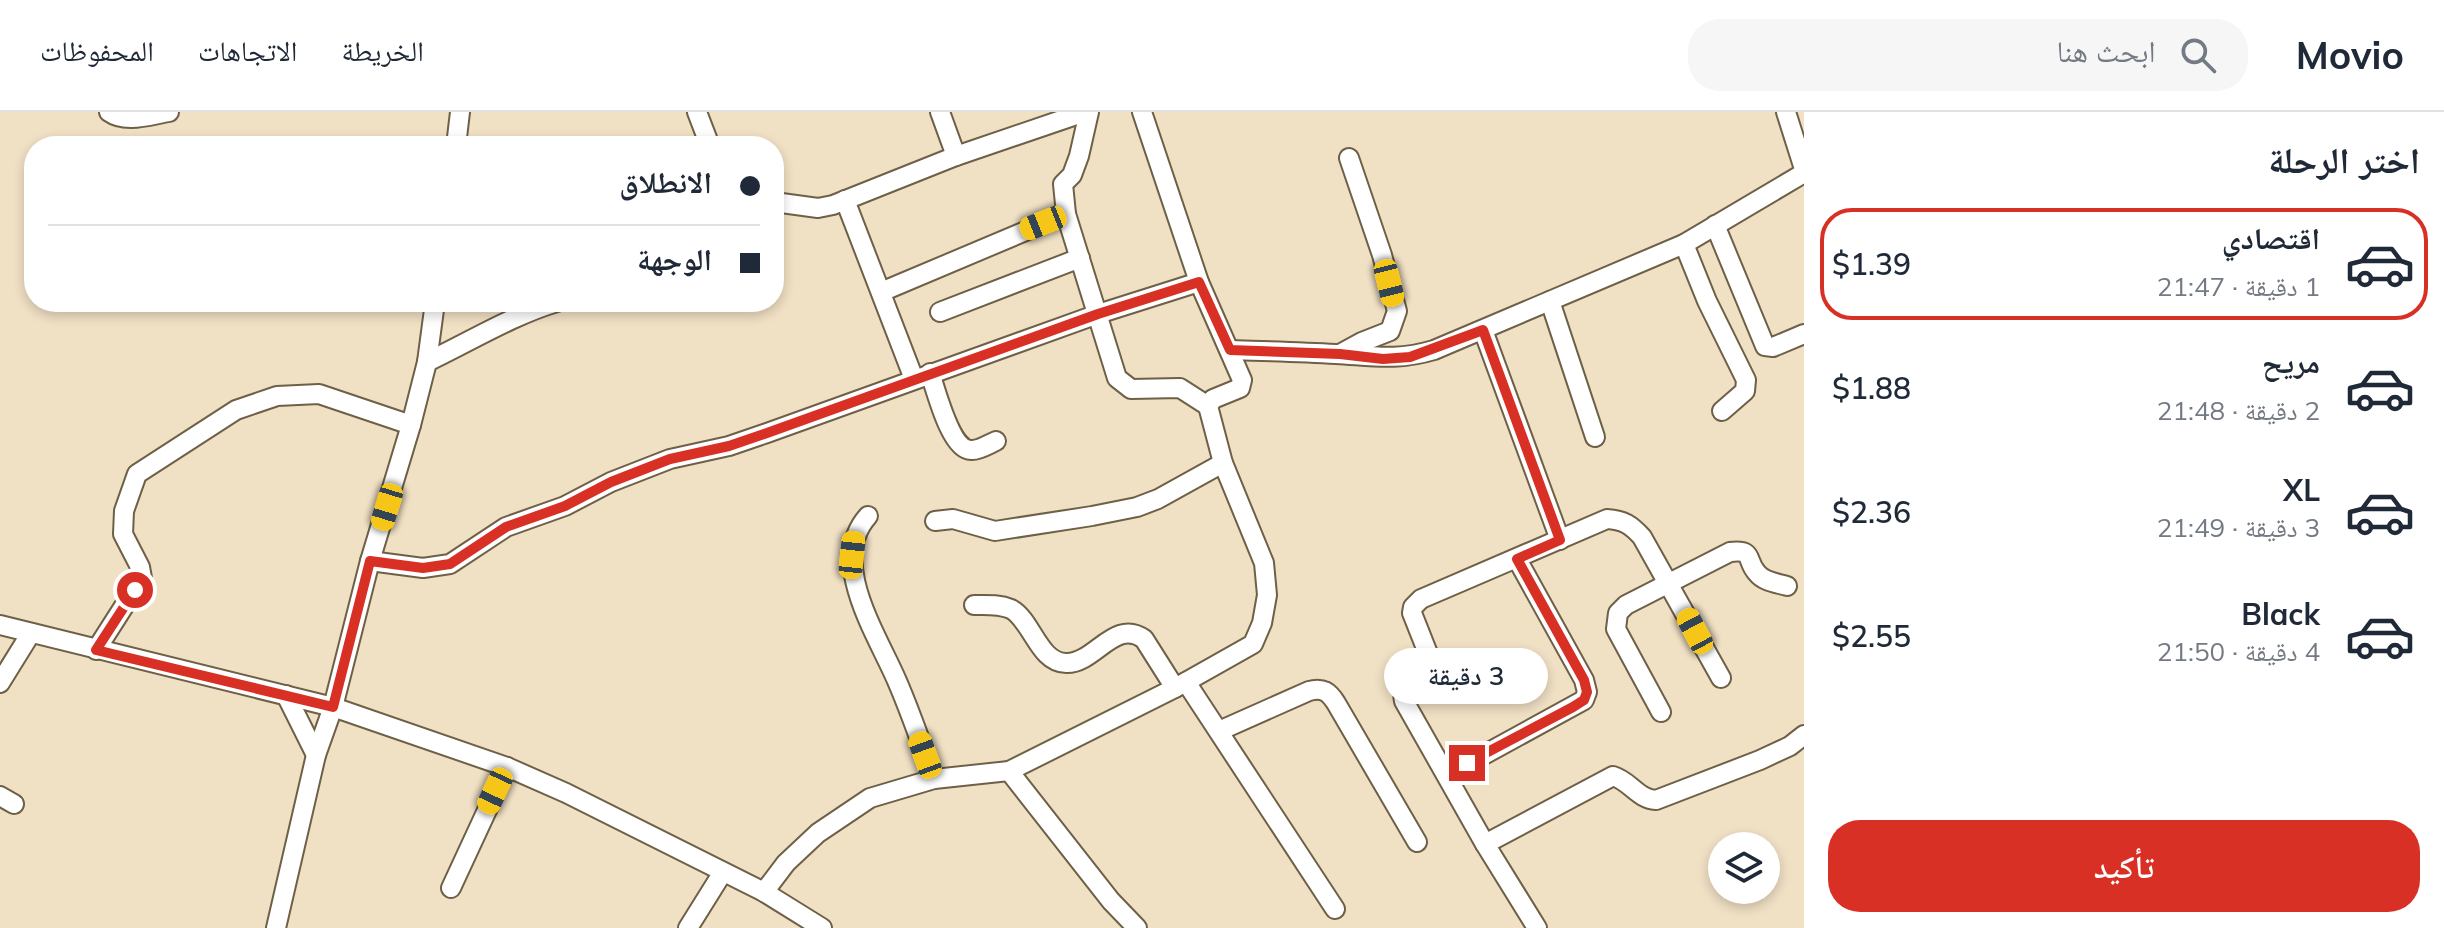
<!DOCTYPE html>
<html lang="ar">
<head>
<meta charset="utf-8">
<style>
	body { margin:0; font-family:Mulish,"Noto Naskh Arabic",sans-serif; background:#f6f6f7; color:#1f2937; direction:rtl; height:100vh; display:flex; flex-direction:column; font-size:30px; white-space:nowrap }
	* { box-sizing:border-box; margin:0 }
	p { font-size:26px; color:#747a83 }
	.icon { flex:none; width:44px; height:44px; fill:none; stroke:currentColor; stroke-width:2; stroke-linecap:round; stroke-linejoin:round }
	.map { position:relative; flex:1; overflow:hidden; direction:ltr }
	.details { display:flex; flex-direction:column; background:#fff; width:640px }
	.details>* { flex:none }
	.top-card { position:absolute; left:24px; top:24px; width:760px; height:176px; border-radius:32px; box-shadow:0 4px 12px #0003; direction:rtl; display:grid; align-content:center; height:176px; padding:0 24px; background:#fff }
	.tools { position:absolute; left:1708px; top:720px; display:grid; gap:16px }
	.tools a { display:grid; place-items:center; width:72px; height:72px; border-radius:50%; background:#fff; box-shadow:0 4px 12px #0003; font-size:40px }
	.end { position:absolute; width:36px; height:36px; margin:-18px; border:10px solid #d93025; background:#fff; box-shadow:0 0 0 4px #fff }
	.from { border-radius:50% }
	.bubble { position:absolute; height:56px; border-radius:28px; background:#fff; box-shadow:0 4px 12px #0003; font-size:26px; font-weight:600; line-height:56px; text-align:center; direction:rtl }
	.car { position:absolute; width:24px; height:48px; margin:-24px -12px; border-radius:10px; box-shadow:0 0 6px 2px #0007; background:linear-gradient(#f5c518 24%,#345 0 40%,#f5c518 0 76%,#345 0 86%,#f5c518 0) }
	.top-card b { display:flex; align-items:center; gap:28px; height:76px; font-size:30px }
	.top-card b+b { border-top:2px solid #e0e1e3 }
	.top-card i { width:20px; height:20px; background:#1f2937 }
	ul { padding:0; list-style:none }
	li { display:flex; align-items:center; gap:24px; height:112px; margin:0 16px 12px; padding:0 8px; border:4px solid transparent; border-radius:32px }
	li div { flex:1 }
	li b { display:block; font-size:30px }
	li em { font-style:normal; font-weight:600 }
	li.active { border-color:#d93025 }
	li>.icon { width:72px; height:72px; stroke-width:1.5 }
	h2 { padding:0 24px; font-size:36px; line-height:96px }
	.primary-button { display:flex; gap:16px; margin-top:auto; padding:16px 24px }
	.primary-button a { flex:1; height:92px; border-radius:32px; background:#d93025; color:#fff; font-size:32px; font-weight:600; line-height:92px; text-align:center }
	header { display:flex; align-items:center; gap:48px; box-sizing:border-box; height:112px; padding:0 40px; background:#fff; border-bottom:2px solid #e0e1e3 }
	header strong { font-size:38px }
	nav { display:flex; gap:44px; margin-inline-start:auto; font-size:28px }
	.search { width:560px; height:72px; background:#f6f6f7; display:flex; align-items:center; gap:20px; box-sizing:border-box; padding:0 28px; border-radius:32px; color:#747a83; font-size:30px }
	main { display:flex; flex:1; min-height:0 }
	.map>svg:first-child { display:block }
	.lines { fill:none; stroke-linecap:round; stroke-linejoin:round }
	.minor-casing { stroke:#6e6047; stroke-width:22 }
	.minor { stroke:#fff; stroke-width:18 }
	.route { stroke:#d93025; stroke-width:10 }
</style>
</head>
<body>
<header>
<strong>Movio</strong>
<div class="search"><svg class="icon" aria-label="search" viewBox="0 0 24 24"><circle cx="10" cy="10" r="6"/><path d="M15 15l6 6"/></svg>ابحث هنا</div>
<nav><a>الخريطة</a><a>الاتجاهات</a><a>المحفوظات</a></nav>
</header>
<main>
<section class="details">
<h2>اختر الرحلة</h2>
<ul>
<li class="active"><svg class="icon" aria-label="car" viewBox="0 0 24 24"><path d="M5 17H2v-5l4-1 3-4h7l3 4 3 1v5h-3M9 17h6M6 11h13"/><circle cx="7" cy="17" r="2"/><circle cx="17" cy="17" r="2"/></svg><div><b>اقتصادي</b><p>1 دقيقة · 21:47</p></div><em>$1.39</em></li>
<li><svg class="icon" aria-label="car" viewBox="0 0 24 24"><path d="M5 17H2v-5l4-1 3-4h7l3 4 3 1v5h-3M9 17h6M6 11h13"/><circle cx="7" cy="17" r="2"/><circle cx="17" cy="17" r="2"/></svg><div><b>مريح</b><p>2 دقيقة · 21:48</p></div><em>$1.88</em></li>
<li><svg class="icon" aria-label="car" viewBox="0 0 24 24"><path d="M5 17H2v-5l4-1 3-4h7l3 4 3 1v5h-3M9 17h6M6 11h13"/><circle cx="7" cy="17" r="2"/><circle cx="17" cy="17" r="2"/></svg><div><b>XL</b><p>3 دقيقة · 21:49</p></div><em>$2.36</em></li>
<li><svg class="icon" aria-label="car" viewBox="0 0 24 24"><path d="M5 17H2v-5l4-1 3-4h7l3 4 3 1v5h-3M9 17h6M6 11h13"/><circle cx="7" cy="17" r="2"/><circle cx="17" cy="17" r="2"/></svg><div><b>Black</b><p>4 دقيقة · 21:50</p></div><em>$2.55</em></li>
</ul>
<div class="primary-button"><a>تأكيد</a></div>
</section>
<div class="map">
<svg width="1804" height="816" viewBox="0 0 1804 816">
	<rect width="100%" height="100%" fill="#f0e0c4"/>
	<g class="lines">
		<g class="minor-casing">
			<g id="minor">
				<path d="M109,0C126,12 150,3 169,0"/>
				<polyline points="697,0 710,34"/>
				<polyline points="940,0 956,44"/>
				<polyline points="1142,0 1199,170 1242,268 1240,276 1213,287 1208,294"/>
				<polyline points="1786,0 1804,57"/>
				<polyline points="456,34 460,0"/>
				<polyline points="845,88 914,267"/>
				<polyline points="774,90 818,96 833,93 956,44 1085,0"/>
				<polyline points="1715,113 1765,234 1773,235 1804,222"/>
				<polyline points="1684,132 1707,189 1746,268 1745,279 1722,299"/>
				<polyline points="881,180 1066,102"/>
				<polyline points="1550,189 1595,325"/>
				<polyline points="940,200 1080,146"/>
				<polyline points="1483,218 1560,428"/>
				<path d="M1230,238C1265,239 1300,240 1336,242C1373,244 1397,249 1434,238L1684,132L1804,61"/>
				<polyline points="1340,242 1362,230 1390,219 1397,199 1382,143 1349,46"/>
				<path d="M427,250C469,230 513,203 557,190"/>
				<path d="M930,261C936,278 951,340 972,338C980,338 989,332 996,329"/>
				<path d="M868,404C827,449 878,524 897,569C911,601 922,634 934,667"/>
				<polyline points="935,409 953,407 995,419 1092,404 1137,395 1158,387 1223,351"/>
				<polyline points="370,449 423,456 450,452 506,415 565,394 611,370 670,347 729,334 767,321 1098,202 1199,170"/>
				<path d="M974,493C986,493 999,492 1011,497C1032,508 1039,552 1067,551C1095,551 1115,506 1144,527L1175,576"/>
				<polyline points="0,513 333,595 507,655 566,681 764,780 822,816"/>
				<polyline points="96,538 142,466 140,455 123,422 124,399 137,362 236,298 277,284 319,282 411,313"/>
				<polyline points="1186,570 1335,797"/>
				<polyline points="0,571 31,521"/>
				<polyline points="286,583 316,643"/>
				<path d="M1661,600L1616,517L1618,501L1626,493L1730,440C1755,437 1745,448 1757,461C1764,470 1777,471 1787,474"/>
				<path d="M1219,619L1309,579C1323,575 1329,580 1336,591L1417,730"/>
				<polyline points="1009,659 1111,789 1137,816"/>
				<polyline points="1447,663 1584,588 1587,580 1584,568 1517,447"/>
				<polyline points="0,684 14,692"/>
				<path d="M1485,732L1613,664C1630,669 1638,687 1656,688L1760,648L1790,634L1804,623"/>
				<polyline points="451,776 507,655"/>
				<polyline points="764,780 786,751 818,721 870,686 934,667 1009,659 1175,576 1253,532 1262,511 1267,483 1264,451 1223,351 1208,294 1180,276 1131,277 1117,266 1066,102 1063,72 1072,63 1079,44 1089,0"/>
				<polyline points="276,816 316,643 333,595 370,449 411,313 427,250 435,190"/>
				<polyline points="688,816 723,760"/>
				<path d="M1537,816L1485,732L1404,589C1399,568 1421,563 1431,549L1412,501L1413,495L1421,487L1607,407C1624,408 1631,413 1642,425L1721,566"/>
			</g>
		</g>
		<use href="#minor" class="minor"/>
	</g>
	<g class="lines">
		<polyline class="route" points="135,478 96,538 333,595 370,449 423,456 450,452 506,415 565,394 611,370 670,347 729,334 767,321 1098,202 1199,170 1230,238 1340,242 1383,247 1410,245 1483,218 1560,428 1517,447 1584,568 1587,580 1584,588 1573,595 1467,651"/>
	</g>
</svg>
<div class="tools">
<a><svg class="icon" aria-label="layers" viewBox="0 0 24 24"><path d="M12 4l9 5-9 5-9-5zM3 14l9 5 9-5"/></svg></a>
</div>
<i class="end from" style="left:135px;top:478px"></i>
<i class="end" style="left:1467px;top:651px"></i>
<div class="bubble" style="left:1384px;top:536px;width:164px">3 دقيقة</div>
<i class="car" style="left:1043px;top:111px;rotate:248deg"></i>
<i class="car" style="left:1389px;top:171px;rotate:166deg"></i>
<i class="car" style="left:387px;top:395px;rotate:197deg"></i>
<i class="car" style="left:852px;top:443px;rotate:6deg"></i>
<i class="car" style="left:1695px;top:519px;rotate:332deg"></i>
<i class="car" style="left:925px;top:643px;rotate:340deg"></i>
<i class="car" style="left:495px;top:679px;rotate:205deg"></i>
<div class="top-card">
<b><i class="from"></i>الانطلاق</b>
<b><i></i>الوجهة</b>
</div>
</div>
</main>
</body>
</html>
